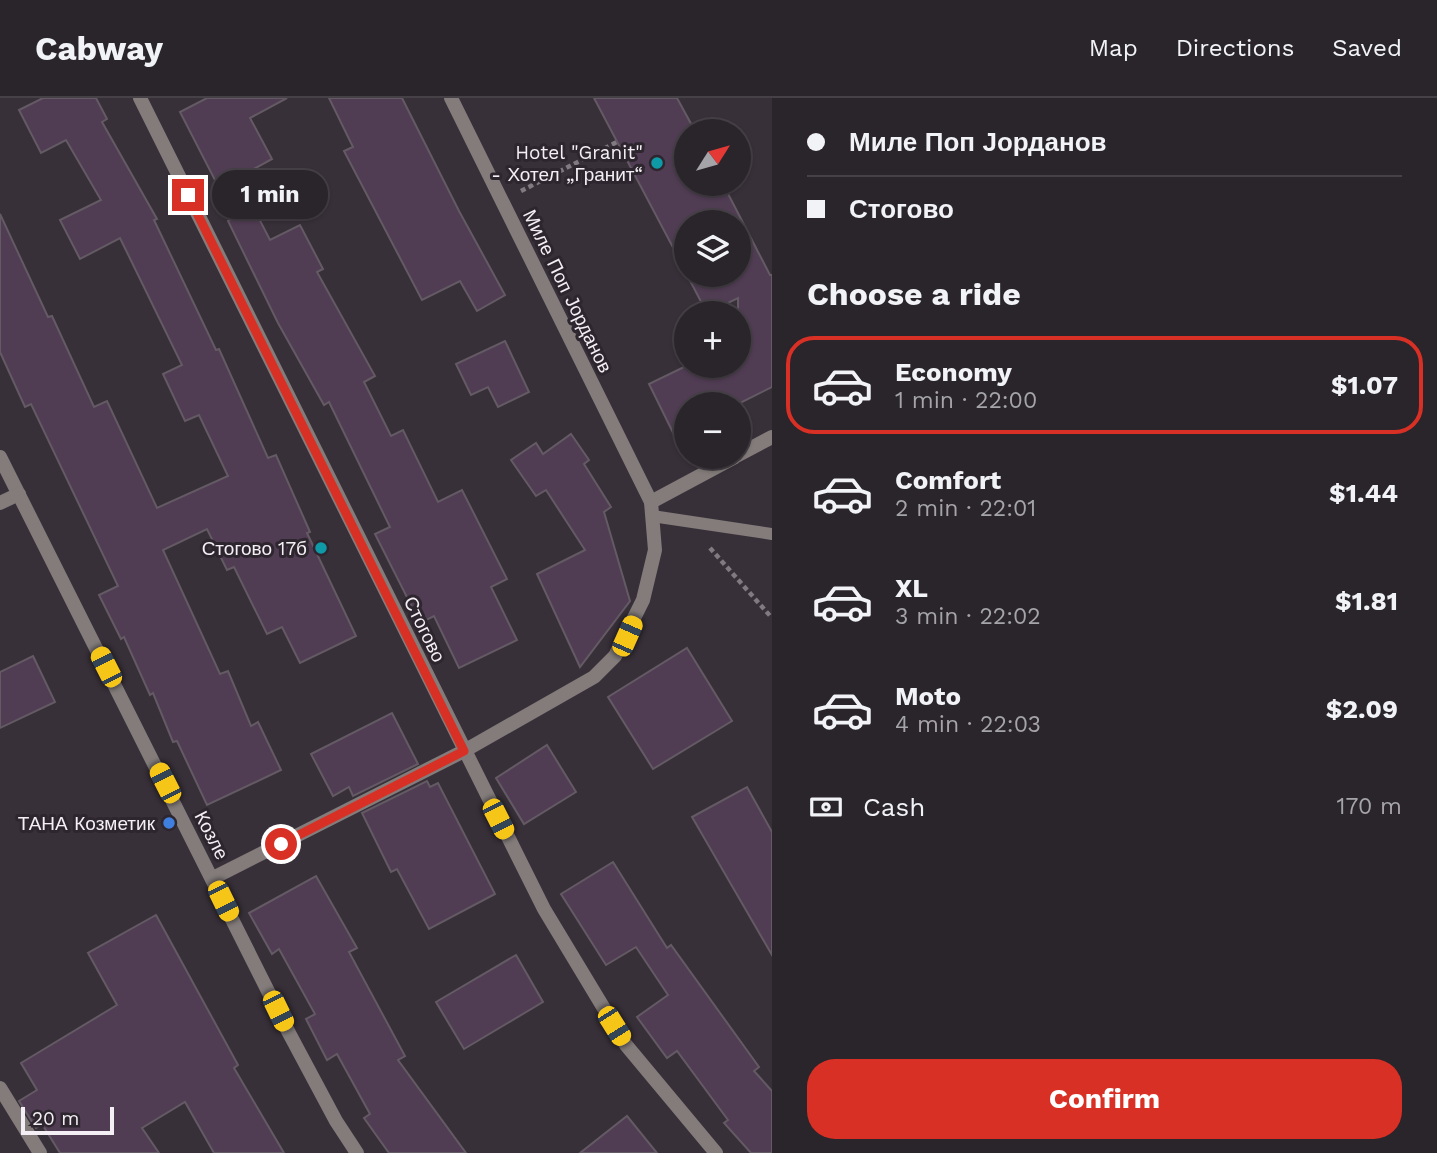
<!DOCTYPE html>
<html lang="en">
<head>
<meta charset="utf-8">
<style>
	body { margin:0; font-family:"Work Sans",sans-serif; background:#363037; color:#f1f3f6; height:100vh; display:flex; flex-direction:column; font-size:26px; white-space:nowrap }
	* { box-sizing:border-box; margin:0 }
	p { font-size:23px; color:#a5a4a9 }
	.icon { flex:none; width:38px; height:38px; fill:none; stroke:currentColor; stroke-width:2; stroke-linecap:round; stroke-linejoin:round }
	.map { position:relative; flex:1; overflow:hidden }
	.details { display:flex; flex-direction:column; background:#2a242b; width:665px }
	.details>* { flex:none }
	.banner { display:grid; align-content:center; height:154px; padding:0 35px; background:#2a242b }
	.needle { width:46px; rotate:53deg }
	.fabs { position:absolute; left:674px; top:21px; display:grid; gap:14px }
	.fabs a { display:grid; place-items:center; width:77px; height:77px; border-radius:50%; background:#2a242b; box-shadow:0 2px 5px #0004,0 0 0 2px #464147; font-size:35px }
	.scale { position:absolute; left:21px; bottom:18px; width:93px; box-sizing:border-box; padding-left:7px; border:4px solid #f4eff4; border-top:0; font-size:19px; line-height:24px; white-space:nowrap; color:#f4eff4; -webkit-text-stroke:5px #2e262f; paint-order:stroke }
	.end { position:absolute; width:32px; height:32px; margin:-16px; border:9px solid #d93025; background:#fff; box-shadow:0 0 0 4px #fff }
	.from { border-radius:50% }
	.bubble { position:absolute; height:49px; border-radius:24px; background:#2a242b; box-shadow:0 2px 5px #0004,0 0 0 2px #464147; font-size:23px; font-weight:700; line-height:49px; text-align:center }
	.car { position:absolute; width:21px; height:42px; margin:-21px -10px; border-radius:9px; box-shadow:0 0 5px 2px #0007; background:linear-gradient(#f5c518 24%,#345 0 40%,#f5c518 0 76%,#345 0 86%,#f5c518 0) }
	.banner b { display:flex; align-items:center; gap:24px; height:66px; font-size:26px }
	.banner b+b { border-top:2px solid #464147 }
	.banner i { width:18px; height:18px; background:#f1f3f6 }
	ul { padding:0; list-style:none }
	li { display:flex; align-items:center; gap:21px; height:98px; margin:0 14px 10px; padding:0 21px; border:4px solid transparent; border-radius:28px }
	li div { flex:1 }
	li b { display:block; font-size:26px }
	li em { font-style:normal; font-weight:700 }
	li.active { border-color:#d93025 }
	li>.icon { width:63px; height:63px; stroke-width:1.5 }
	h2 { padding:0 35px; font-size:32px; line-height:84px }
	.pay { display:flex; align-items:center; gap:18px; height:77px; padding:0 35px; font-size:26px }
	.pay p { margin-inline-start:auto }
	.primary-button { display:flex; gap:14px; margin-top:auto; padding:14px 35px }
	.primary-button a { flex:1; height:80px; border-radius:28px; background:#d93025; color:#fff; font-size:28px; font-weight:700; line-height:80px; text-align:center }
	header { display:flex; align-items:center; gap:42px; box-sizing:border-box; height:98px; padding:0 35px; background:#2a242b; border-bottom:2px solid #464147 }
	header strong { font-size:33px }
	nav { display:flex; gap:38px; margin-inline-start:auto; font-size:24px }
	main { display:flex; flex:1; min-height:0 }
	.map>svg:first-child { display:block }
	.building { fill:#503c53; stroke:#635a64; stroke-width:2 }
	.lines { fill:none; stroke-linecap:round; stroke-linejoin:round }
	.path { stroke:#817a81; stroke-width:4.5; stroke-dasharray:5 3.5; stroke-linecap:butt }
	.service { stroke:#837c7b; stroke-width:12 }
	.minor { stroke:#837c7b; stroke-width:14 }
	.route { stroke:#d93025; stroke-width:9 }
	.culture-dot { fill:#0f9aa8; stroke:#2e262f; stroke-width:2.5 }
	.shop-dot { fill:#3f7fe0; stroke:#2e262f; stroke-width:2.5 }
	.labels { text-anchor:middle; stroke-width:6; stroke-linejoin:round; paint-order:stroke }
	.poi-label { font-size:19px; fill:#f4eff4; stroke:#2e262f; text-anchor:end }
	.street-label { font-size:19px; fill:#f4eff4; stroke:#2e262f }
</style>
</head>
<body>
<header>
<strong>Cabway</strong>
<nav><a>Map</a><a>Directions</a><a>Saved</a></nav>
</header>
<main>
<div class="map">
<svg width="772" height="1055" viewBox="0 0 772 1055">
	<rect width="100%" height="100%" fill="#383039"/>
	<g class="building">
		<polygon points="43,0 96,0 107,21 102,24 157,121 154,122 216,252 219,251 268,360 276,357 310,434 307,435 356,538 300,565 282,529 267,536 234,469 227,472 207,431 163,452 220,576 228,573 251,628 258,624 281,672 207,707 177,643 173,644 153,595 150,597 124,539 121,541 99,497 118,488 31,306 25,309 0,254 0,116 48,219 52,218 94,309 107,303 157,410 228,378 199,317 185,323 163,276 182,267 120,140 80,161 60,122 101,102 66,42 41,55 19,12"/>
		<polygon points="207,0 287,0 250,20 272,61 219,90 180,14"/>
		<polygon points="329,0 402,0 459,113 505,197 477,213 460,183 422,202 344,53 353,49"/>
		<polygon points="594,0 677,0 695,33 686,33 686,86 723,86 770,177 772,177 772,289 738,306 686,306 686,361 649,286 686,268 738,268 738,200 707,215 687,177 738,177 738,124 686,124 686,174"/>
		<polygon points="253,109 270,142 300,127 323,171 317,174 375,278 364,284 391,338 403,332 438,404 462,392 507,481 491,489 517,542 459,570 434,518 420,525 375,436 390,429 329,304 324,307 278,225 228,123"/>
		<polygon points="505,243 529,294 498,309 488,289 471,297 456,266"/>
		<polygon points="571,336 589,362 584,366 611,409 604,414 630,503 580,569 537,476 585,452 546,392 536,398 511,362 536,345 543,356"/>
		<polygon points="687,550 732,623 653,671 608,599"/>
		<polygon points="33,558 55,604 0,630 0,574"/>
		<polygon points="392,615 418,666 353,698 349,689 333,698 311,656"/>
		<polygon points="547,647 576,694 524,726 496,680"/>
		<polygon points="427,683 430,689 438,685 495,796 429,831 397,771 391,774 362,715"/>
		<polygon points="747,689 772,734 772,857 692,719"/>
		<polygon points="613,764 667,850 671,847 759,969 754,973 772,993 772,1055 751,1055 724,1025 728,1022 677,953 667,960 637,919 668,897 636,849 606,867 561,796"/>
		<polygon points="316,778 357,850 349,854 405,958 398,962 466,1055 389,1055 364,1020 370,1016 337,956 327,962 306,921 315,916 279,851 272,856 249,815"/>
		<polygon points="156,817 238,967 234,970 284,1055 214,1055 185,1004 142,1030 159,1055 60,1055 42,1026 36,1030 19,1003 37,992 21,965 117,907 88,855"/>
		<polygon points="516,857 543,904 464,951 436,904"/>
		<polygon points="627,1018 657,1055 580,1055"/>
	</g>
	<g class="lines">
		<g class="path">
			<polyline points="521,93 617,44"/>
			<polyline points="710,450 772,520"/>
		</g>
		<polyline class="service" points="652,418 772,436"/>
		<g class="minor">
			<polyline points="140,0 544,811 626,947 716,1055"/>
			<polyline points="738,357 772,339"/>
			<polyline points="0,359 289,935 336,1023 357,1055"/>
			<polyline points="651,404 735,359"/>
			<polyline points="0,405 19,396"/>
			<polyline points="213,780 464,653 594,579 615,558 643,502 655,452 651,404 451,0"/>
			<polyline points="0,990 40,1055"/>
		</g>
	</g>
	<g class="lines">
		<polyline class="route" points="188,97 464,653 281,746"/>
	</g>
	<g class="culture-dot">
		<circle cx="657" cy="65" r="7"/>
		<circle cx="321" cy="450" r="7"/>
	</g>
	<circle class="shop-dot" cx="169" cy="725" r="7"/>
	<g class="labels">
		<g class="poi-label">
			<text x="643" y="61">Hotel "Granit"<tspan x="643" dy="22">- Хотел „Гранит“</tspan></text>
			<text x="307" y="457">Стогово 17б</text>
			<text x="155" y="732">ТАНА Козметик</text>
		</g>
		<g class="street-label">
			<text transform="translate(568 193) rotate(64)" y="7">Миле Поп Јорданов</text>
			<text transform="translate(425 531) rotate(64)" y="7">Стогово</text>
			<text transform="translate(212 737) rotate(63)" y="7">Козле</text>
		</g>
	</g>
</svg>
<div class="fabs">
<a><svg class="needle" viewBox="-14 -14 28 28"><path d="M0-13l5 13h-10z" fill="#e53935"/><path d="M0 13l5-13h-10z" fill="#a5a4a9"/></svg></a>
<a><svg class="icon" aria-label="layers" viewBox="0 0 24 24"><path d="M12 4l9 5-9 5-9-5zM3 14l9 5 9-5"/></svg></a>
<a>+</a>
<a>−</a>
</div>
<div class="scale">20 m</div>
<i class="end from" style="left:281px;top:746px"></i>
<i class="end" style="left:188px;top:97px"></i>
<div class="bubble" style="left:212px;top:72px;width:116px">1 min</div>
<i class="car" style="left:627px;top:538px;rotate:24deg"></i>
<i class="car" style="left:106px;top:569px;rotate:333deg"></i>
<i class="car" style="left:165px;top:685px;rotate:333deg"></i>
<i class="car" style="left:498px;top:721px;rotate:153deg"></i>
<i class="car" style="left:223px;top:803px;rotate:154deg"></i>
<i class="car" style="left:278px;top:913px;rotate:154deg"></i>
<i class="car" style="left:614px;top:928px;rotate:148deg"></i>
</div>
<section class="details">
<div class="banner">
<b><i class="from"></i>Миле Поп Јорданов</b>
<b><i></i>Стогово</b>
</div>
<h2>Choose a ride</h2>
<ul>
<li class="active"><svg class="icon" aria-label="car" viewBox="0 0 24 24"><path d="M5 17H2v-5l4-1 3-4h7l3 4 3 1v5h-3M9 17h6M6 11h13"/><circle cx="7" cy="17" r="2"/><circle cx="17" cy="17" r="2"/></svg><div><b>Economy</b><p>1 min · 22:00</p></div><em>$1.07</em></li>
<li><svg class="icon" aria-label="car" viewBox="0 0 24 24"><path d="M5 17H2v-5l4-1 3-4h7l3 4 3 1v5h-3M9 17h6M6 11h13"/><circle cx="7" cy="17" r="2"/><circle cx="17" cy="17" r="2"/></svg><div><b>Comfort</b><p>2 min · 22:01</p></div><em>$1.44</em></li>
<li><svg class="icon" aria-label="car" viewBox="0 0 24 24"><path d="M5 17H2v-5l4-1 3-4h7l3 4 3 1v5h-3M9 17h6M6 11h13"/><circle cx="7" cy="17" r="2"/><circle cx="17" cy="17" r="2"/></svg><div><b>XL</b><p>3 min · 22:02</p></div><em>$1.81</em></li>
<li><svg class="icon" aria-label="car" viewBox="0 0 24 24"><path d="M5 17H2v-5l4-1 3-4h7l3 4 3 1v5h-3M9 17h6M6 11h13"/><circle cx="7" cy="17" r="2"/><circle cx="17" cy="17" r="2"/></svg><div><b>Moto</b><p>4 min · 22:03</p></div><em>$2.09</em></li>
</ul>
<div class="pay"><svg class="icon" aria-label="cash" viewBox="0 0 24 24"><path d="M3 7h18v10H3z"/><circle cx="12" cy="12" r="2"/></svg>Cash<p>170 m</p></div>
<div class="primary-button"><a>Confirm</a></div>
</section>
</main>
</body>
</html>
